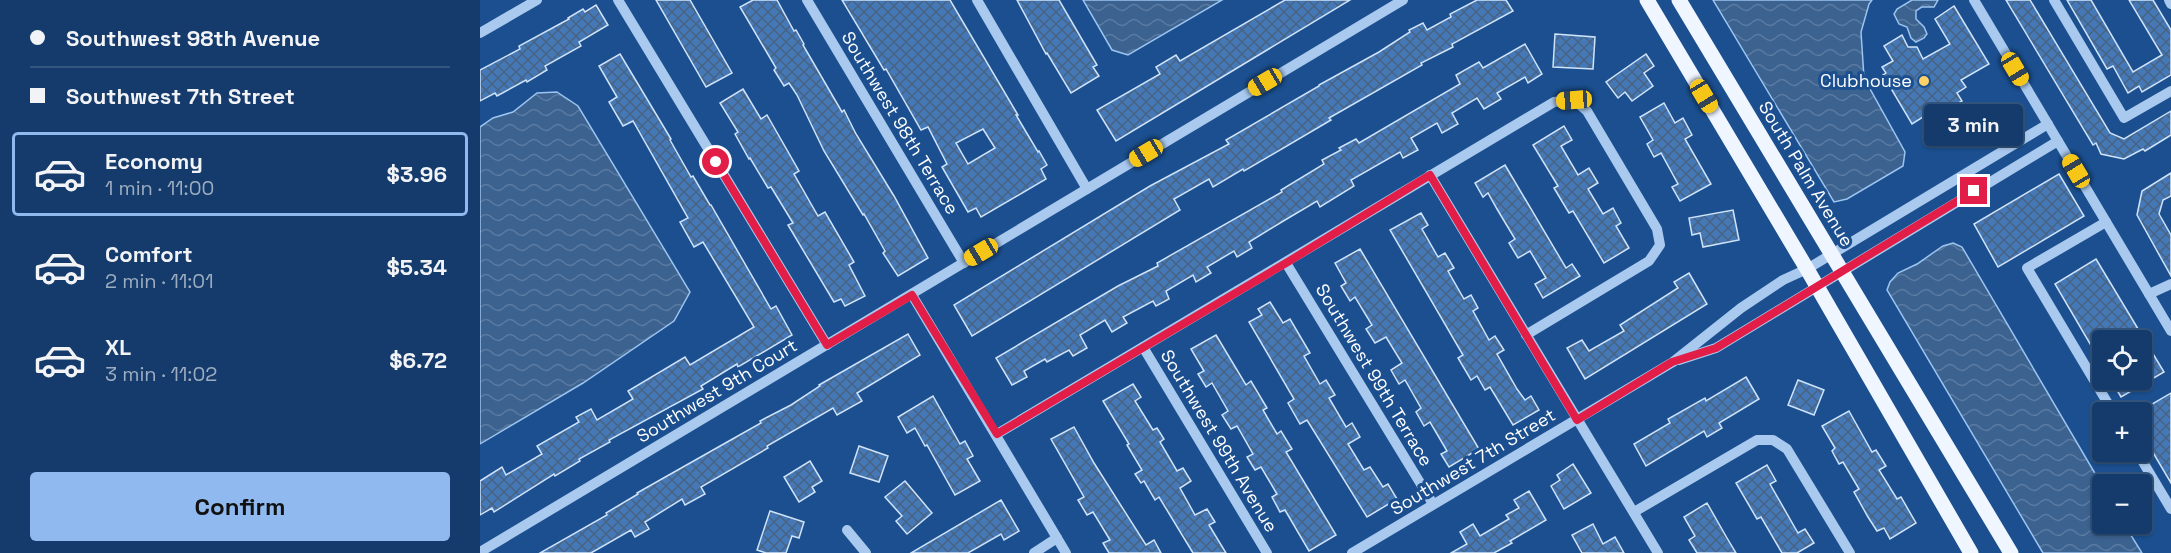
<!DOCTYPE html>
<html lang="en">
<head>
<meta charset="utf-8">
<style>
	body { margin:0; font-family:"Space Grotesk",sans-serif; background:#214673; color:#f1f3f6; height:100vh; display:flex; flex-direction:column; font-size:22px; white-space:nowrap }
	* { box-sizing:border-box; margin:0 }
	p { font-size:20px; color:#9dadc1 }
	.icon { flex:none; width:33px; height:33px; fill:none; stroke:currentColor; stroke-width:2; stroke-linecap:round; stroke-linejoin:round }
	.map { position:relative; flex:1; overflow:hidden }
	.drawer { display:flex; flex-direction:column; background:#143b6b; width:480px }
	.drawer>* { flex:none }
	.hud { display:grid; align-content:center; height:132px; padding:0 30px; background:#143b6b }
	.buttons { position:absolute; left:1612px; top:330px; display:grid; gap:12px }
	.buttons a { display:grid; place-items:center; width:60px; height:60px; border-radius:6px; background:#143b6b; box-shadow:0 2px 4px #0004,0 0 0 2px #33557e; font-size:30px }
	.end { position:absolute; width:27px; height:27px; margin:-14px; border:8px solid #e11d48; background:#fff; box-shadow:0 0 0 3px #fff }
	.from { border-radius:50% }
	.bubble { position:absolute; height:42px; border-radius:6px; background:#143b6b; box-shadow:0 2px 4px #0004,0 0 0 2px #33557e; font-size:20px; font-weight:700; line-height:42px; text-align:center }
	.car { position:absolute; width:18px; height:36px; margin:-18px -9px; border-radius:8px; box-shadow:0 0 4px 2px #0007; background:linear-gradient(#f5c518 24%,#345 0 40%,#f5c518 0 76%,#345 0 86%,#f5c518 0) }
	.hud b { display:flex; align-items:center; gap:21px; height:57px; font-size:22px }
	.hud b+b { border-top:2px solid #33557e }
	.hud i { width:15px; height:15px; background:#f1f3f6 }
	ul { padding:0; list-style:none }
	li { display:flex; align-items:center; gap:18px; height:84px; margin:0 12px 9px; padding:0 18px; border:3px solid transparent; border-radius:6px }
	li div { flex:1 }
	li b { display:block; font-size:22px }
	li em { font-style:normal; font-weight:700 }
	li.on { border-color:#90b9f0 }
	li>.icon { width:54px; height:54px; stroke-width:1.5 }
	.primary-button { display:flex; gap:12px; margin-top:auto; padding:12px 30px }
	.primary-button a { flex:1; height:69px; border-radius:6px; background:#90b9f0; color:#111; font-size:24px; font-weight:700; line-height:69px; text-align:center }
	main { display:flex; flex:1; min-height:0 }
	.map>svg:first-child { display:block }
	.water { fill:url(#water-waves); stroke:#9cc4f0; stroke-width:1.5 }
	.building { fill:url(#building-cross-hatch); stroke:#cfe3fa; stroke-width:1.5; fill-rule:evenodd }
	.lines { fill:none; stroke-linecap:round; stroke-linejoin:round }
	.minor { stroke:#a9c9ee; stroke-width:10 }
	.major { stroke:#f0f6ff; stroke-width:15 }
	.route { stroke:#e11d48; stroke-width:8 }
	.poi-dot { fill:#ffd166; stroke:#1b4f8f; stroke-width:2 }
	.labels { text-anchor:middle; stroke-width:6; stroke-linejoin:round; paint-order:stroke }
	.poi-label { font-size:18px; fill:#fff; stroke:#1b4f8f; text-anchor:end }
	.street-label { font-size:18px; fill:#fff; stroke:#1b4f8f }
</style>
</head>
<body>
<main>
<section class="drawer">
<div class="hud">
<b><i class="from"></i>Southwest 98th Avenue</b>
<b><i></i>Southwest 7th Street</b>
</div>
<ul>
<li class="on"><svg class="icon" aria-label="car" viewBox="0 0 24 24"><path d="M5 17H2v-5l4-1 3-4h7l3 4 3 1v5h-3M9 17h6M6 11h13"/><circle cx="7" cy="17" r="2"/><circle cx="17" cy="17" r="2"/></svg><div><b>Economy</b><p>1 min · 11:00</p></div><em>$3.96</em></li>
<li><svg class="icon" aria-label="car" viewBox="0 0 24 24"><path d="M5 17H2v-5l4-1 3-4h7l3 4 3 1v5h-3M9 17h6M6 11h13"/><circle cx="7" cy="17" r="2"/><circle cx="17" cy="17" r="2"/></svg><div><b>Comfort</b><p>2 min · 11:01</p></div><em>$5.34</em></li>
<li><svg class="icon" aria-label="car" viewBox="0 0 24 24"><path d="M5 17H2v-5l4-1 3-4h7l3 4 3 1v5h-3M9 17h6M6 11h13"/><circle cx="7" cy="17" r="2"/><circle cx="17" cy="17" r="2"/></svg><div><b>XL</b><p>3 min · 11:02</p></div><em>$6.72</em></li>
</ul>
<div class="primary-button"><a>Confirm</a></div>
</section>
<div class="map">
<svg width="1691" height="553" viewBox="0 0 1691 553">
	<defs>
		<pattern id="water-waves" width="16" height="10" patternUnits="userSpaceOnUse" patternTransform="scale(1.5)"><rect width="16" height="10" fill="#3c6290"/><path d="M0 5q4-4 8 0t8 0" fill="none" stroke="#597aa1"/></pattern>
		<pattern id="building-cross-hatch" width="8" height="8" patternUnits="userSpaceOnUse" patternTransform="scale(1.5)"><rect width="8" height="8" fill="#4478b7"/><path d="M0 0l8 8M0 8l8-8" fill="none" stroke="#486282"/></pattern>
	</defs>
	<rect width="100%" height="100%" fill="#1b4f8f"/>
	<g class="water">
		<polygon points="603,0 742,0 648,55 632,50"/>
		<polygon points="1233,0 1392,0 1389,4 1381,32 1384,78 1425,152 1423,166 1367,199 1354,202"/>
		<polygon points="1432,0 1458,0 1454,7 1442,7 1436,11 1436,19 1444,27 1447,34 1444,38 1436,42 1431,38 1427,27 1419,24 1414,14 1417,9"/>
		<polygon points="77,92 98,106 210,292 194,321 103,383 0,444 0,127 13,118 33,112 57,93"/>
		<polygon points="1473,243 1482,247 1623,487 1623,524 1644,524 1662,553 1563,553 1407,290 1410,282 1418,273 1437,264 1463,246"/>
	</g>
	<g class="building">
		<polygon points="176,0 210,0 252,73 226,87"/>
		<polygon points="273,0 297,0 314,31 316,30 324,44 323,45 362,112 364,110 376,134 414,196 448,258 418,276 403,253 405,251 384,214 383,215 344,151 317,95 309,83 304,86 294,70 296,68 260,7"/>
		<path d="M362,0H470L538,115H536L558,152L559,151L567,165L561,169L566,179L501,217L496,208L488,212L462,167L467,164L448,127L441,130L406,69L404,70ZM503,129L515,148L488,164L476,143Z"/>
		<polygon points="537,0 579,0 617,65 613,67 619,76 591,93 567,53 566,54"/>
		<polygon points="805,0 870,0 636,141 617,110 680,74 676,67 696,55 700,61"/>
		<polygon points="997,0 1026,0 1033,11 972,44 973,47 941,63 942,65 849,118 851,120 764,171 763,169 733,187 729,179 694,199 700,210 492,336 474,305 670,186 749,144 746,140 839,86 839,85 899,52 930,32 929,30 943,23 947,30 971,17 970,14"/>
		<polygon points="1526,0 1550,0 1630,133 1644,139 1691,111 1691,135 1665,151 1663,149 1644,159 1621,154 1616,143 1613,145"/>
		<polygon points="1587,0 1611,0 1653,72 1682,55 1649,0 1673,0 1691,30 1691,75 1662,92 1659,86 1648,93 1633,66 1627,69"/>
		<polygon points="116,5 128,25 99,42 101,46 65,66 67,70 47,82 46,80 17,96 15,93 0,101 0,70 40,49 39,46 89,19 88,18 103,9 105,12"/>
		<polygon points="1474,6 1509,64 1481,80 1486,87 1477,93 1482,101 1471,107 1473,110 1460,118 1458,115 1450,120 1446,115 1432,124 1403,75 1406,73 1402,67 1413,61 1404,46 1422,35 1428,47 1437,47 1443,59 1470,44 1455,19"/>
		<polygon points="1075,34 1115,37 1113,69 1073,67"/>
		<polygon points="1045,44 1062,74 1048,83 1045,77 1017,93 1021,99 1004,109 997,98 972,113 978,124 962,133 957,123 931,138 938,150 923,158 920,152 871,180 874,186 840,207 837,201 805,220 769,242 772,248 757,257 754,251 727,267 731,273 716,282 713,275 686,291 689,299 676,306 673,301 643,317 647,323 632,332 625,320 600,335 607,348 593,356 589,350 567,362 565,359 544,371 547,377 532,385 516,358 638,286 678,266 677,263 802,192 801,190 844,164 842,160 861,150 859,148 876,139 879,143 980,84 976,75 999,62 1003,68"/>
		<polygon points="140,54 191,139 190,140 211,177 213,176 230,205 231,205 291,309 296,306 312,335 258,367 257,364 221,386 223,389 129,440 130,442 99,459 100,461 75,476 74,474 14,512 12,508 0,515 0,481 22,467 26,475 62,454 57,446 99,422 96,417 111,409 117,420 153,399 148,391 205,357 210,365 274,327 223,242 214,247 200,222 208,218 153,121 143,126 129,102 137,97 119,66"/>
		<polygon points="1166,54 1174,66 1164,73 1173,86 1152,101 1145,92 1138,98 1126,82"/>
		<polygon points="263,89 281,119 287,115 319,171 314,174 338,216 345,212 374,262 369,265 385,296 365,306 361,299 354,302 308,225 313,223 291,187 288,188 270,158 269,159 255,134 258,132 240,103"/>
		<polygon points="1184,103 1195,123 1203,118 1212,135 1205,139 1231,184 1200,201 1192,187 1198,184 1181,153 1174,157 1167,144 1173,140 1160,117"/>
		<polygon points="1084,126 1092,140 1081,146 1098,175 1109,168 1118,183 1108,189 1123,214 1133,208 1141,223 1136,226 1149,248 1124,263 1093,211 1089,213 1074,188 1078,186 1053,145"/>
		<polygon points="1025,165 1086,268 1092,264 1100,276 1063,298 1055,284 1066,278 1050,251 1038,258 1029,243 1035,239 1017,209 1008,193 1003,197 995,183"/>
		<polygon points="1691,173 1691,196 1683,200 1679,214 1691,235 1691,276 1657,215 1662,191"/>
		<polygon points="1579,174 1604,216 1518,267 1494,224"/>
		<polygon points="1253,210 1259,240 1223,247 1220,233 1212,235 1209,218"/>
		<polygon points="941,213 948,225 942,229 958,257 965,253 974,268 968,271 984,299 991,295 998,308 993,311 1009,340 1015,336 1024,350 1017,354 1037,389 1045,400 1051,396 1059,410 1033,425 1010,387 1005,390 997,376 991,380 978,358 983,355 910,230"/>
		<polygon points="880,249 999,449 969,467 961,454 967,451 950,422 944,426 936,412 941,408 925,380 919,384 911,370 922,363 906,337 895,343 886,329 892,325 875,297 870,301 861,286 866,283 855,263"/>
		<polygon points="1616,259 1684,372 1641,397 1631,380 1662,380 1662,340 1623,340 1623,366 1575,284"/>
		<polygon points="1209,273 1227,304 1105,379 1087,348 1102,340 1109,351 1144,331 1140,325 1198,288 1194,282"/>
		<polygon points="790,302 803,323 810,319 830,353 824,356 840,384 846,380 855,395 849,398 866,427 872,423 880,437 868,444 884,470 890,467 903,487 908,484 917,499 887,517 827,420 820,424 808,403 814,399 769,322 782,315 778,309"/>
		<polygon points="428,334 440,355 377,393 382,401 357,415 353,408 287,446 288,448 221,487 225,494 205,505 202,499 165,522 169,529 155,537 151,530 111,553 60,553 127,515 126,513 158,494 157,493 249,441 281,423 280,421 311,405 340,386 339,385"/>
		<polygon points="736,335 766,385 771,381 787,408 783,410 797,434 801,431 812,449 806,452 856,535 829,551 805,510 800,512 792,497 797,494 781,467 775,470 767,457 773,454 757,426 751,429 742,415 748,411 732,383 726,387 718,374 724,371 711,349"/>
		<polygon points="1266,377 1279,399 1239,423 1242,428 1227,437 1224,431 1166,466 1154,444 1190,423 1188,419 1225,398 1226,401"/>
		<polygon points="1318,380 1344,390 1334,415 1308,405"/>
		<polygon points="653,384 661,397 655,401 673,430 677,428 684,439 680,442 697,471 703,468 711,481 700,488 715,515 727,509 735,522 729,525 746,553 713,553 679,497 675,500 664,481 661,483 655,474 662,470 647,445 649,444 623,401"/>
		<polygon points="1691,393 1691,483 1662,434 1662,410"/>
		<polygon points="453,396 480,444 485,441 493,456 487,459 500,481 475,495 447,445 445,446 435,428 427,433 418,417"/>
		<polygon points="1369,411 1392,452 1396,450 1406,466 1399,470 1417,499 1421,497 1436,523 1410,539 1404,528 1397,531 1388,517 1374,492 1379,489 1363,462 1359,464 1352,451 1355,448 1342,426"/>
		<polygon points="594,427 614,463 666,545 674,540 681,553 629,553 623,543 630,540 613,512 607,515 598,500 604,497 571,439"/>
		<polygon points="379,446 408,456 399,482 370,473"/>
		<polygon points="330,461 342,481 332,487 335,492 319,502 304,477"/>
		<polygon points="1093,464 1111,493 1084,509 1071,486 1080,480 1077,475"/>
		<polygon points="1287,465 1296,481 1290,484 1318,533 1325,529 1334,543 1317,553 1302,553 1281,517 1277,519 1256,483"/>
		<polygon points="425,481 452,513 427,534 416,521 422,516 405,497"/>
		<polygon points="1049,491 1066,520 1030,541 1032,543 1014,553 971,553 987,544 980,532 993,524 1000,536 1029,519 1026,515 1039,508 1034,500"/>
		<polygon points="521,500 539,531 524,540 521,534 488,553 431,553"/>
		<polygon points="1227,503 1247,538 1256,553 1217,553 1209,540 1215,536 1204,517"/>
		<polygon points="290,511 324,522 319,538 312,536 306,553 286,553 277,550"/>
		<polygon points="1113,524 1123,544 1135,537 1144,553 1102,553 1092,535"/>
	</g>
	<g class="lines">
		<g class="minor">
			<polyline points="138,0 347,345"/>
			<polyline points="327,0 484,263"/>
			<polyline points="497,0 607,189"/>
			<polyline points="1494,0 1691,331"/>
			<polyline points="1574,0 1644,118 1691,91"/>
			<polyline points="1689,0 1691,4"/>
			<polyline points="0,33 57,0"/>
			<polyline points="950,175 1178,553"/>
			<polyline points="1626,222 1547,268 1633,412"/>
			<polyline points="806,263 953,504"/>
			<polyline points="1669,294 1691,284"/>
			<polyline points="432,295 586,553"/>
			<polyline points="663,347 787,553"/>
			<polyline points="1199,360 1236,348 1578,141"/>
			<polyline points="517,434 1074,102 1094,100 1107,111 1177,229 1180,245 1169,261 1046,335"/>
			<polyline points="1657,452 1691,509"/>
			<polyline points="1154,512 1277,440 1293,440 1307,449 1370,553"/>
			<polyline points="367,530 386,553"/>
			<polyline points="0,552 923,0"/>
			<polyline points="554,553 577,538"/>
			<polyline points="872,553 1193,362 1261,308 1303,280 1327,269 1568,124"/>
		</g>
		<g class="major">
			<polyline points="1167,0 1327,269 1491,553"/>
			<polyline points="1199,0 1531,553"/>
		</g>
	</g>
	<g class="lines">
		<polyline class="route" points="236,162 347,345 432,295 517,434 806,263 950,175 1097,420 1192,362 1236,348 1494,191"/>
	</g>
	<circle class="poi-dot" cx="1444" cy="81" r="6"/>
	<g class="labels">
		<g class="poi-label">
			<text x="1432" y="87">Clubhouse</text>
		</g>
		<g class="street-label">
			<text transform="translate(420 123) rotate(59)" y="6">Southwest 98th Terrace</text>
			<text transform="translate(1326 174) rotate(59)" y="6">South Palm Avenue</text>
			<text transform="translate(894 375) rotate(59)" y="6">Southwest 99th Terrace</text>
			<text transform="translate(237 391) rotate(-31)" y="6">Southwest 9th Court</text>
			<text transform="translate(739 441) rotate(59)" y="6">Southwest 99th Avenue</text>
			<text transform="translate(993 462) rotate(-31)" y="6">Southwest 7th Street</text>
		</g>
	</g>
</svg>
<div class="buttons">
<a><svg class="icon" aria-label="locate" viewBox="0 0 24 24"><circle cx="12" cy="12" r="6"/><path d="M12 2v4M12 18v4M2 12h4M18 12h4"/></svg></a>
<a>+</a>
<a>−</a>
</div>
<i class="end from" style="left:236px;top:162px"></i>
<i class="end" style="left:1494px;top:191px"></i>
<div class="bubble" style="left:1444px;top:104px;width:99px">3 min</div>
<i class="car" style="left:1535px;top:69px;rotate:149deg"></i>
<i class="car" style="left:785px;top:82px;rotate:239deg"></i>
<i class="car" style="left:1224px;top:96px;rotate:149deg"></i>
<i class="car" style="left:1094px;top:100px;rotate:266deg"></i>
<i class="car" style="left:666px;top:153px;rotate:239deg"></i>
<i class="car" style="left:1596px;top:171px;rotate:329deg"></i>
<i class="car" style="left:501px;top:252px;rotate:239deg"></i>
</div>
</main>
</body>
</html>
